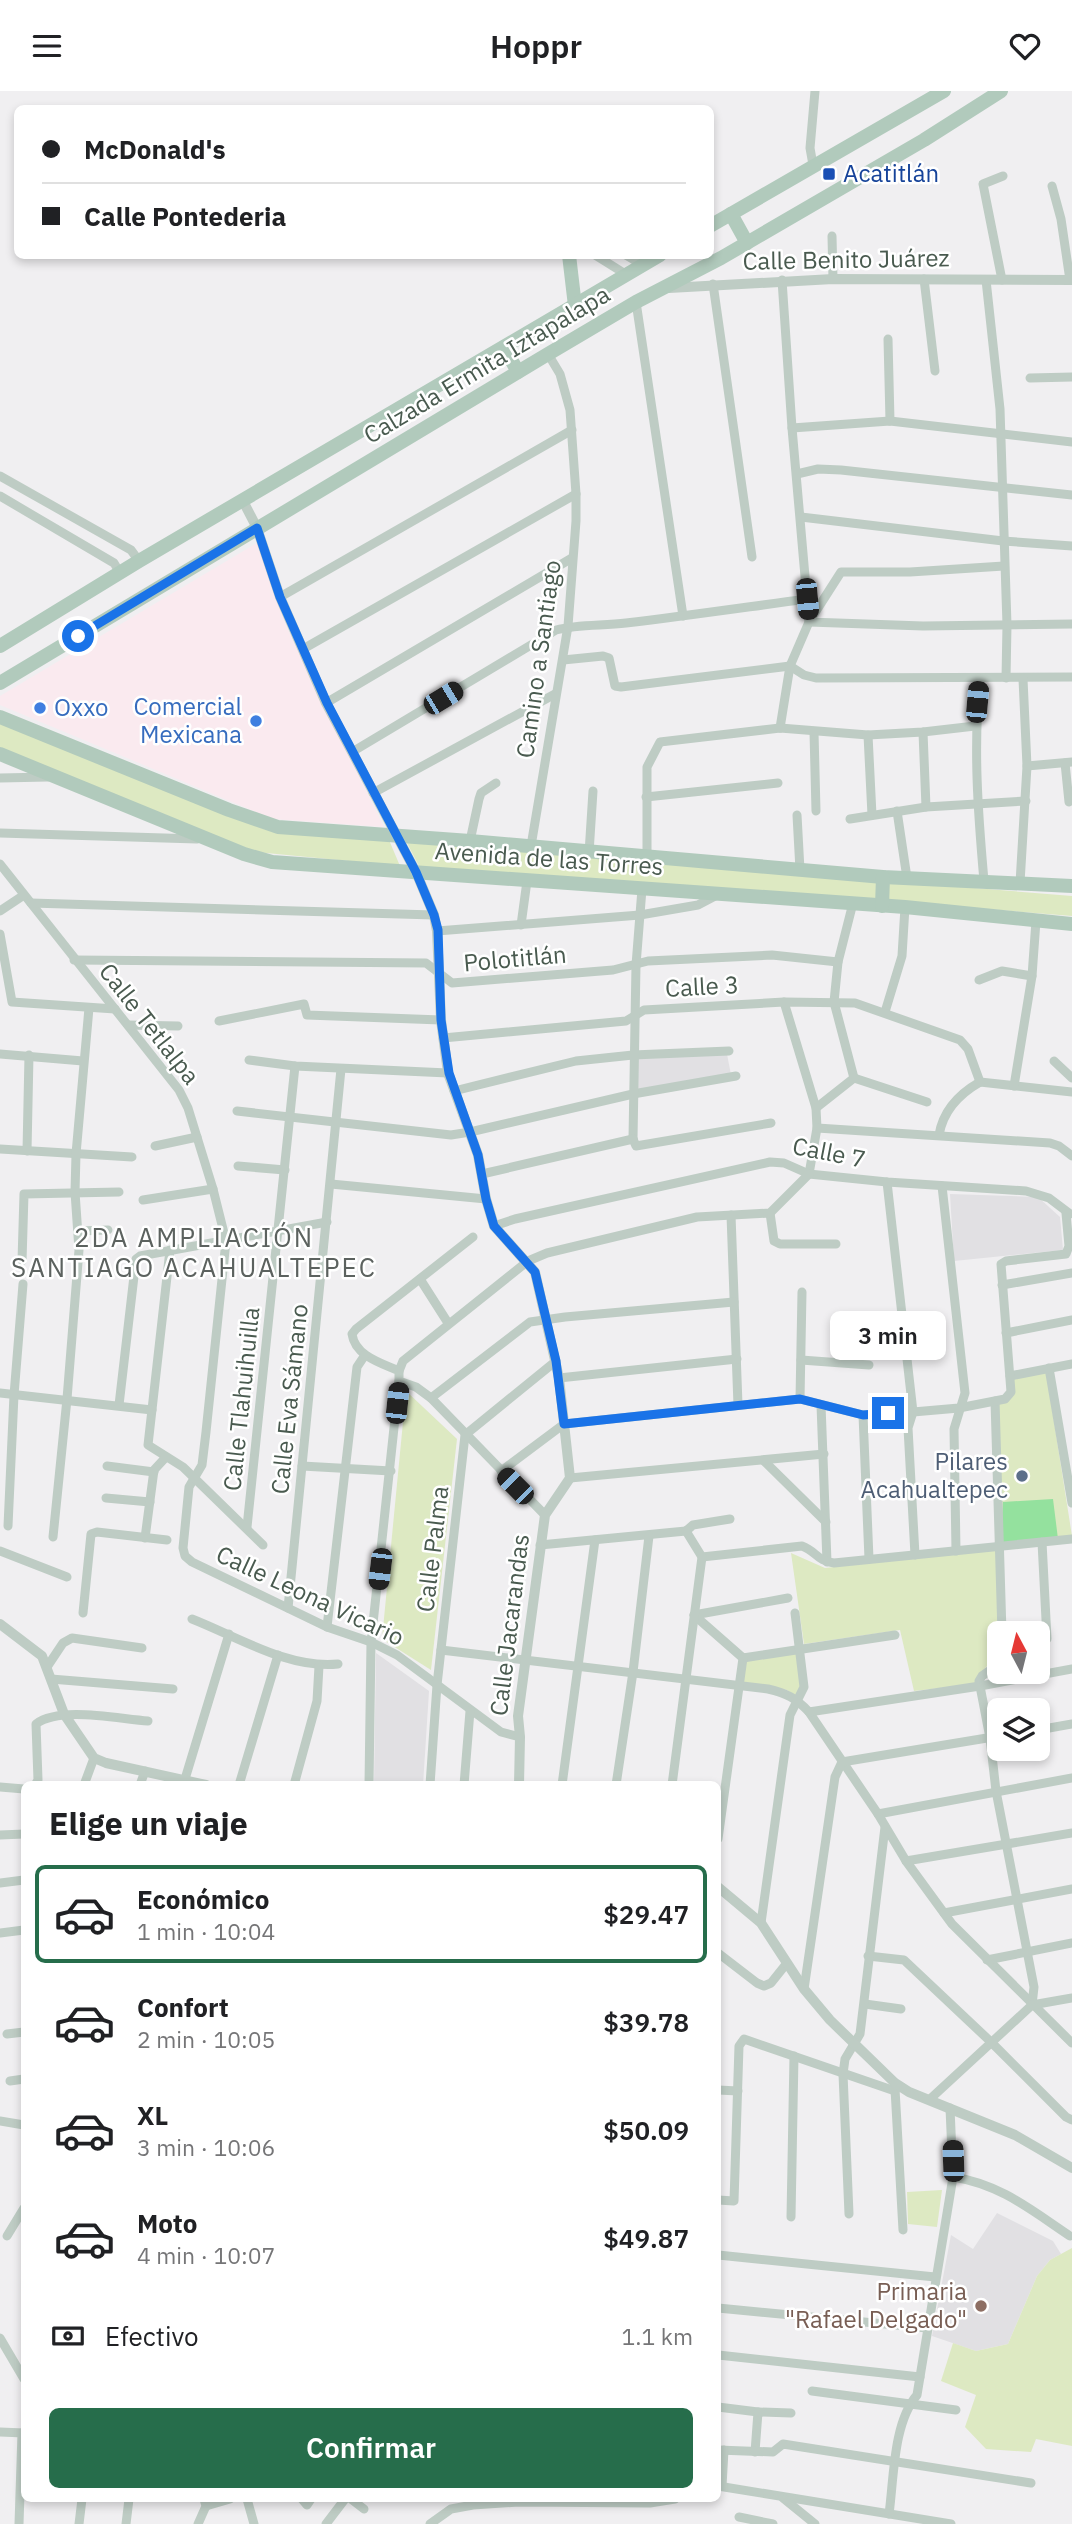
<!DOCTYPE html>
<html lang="es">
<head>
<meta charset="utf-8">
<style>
	body { margin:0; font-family:"IBM Plex Sans",sans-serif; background:#f6f6f6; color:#202124; height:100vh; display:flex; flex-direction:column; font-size:26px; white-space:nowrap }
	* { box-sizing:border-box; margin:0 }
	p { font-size:23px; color:#757577 }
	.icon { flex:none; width:38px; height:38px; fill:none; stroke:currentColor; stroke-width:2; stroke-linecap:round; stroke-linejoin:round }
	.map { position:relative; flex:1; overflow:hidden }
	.side { position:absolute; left:21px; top:1690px; width:700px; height:721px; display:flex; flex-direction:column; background:#fff; border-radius:10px; box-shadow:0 4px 10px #0003 }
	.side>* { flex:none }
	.guide { position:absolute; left:14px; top:14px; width:700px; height:154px; border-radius:10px; box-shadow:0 4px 10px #0003; display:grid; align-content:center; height:154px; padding:0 28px; background:#fff }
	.needle { width:46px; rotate:353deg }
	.buttons { position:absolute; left:987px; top:1530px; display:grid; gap:14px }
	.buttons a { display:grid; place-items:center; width:63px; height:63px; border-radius:10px; background:#fff; box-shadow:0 4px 10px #0003; font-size:35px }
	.end { position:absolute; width:32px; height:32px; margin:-16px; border:9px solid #1a73e8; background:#fff; box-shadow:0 0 0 4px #fff }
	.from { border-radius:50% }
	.bubble { position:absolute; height:49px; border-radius:10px; background:#fff; box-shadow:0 4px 10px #0003; font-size:23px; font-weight:600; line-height:49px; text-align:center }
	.car { position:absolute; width:21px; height:42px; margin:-21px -10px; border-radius:9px; box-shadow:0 0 5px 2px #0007; background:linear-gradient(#222 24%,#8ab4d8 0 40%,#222 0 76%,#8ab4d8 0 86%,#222 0) }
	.guide b { display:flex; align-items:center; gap:24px; height:66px; font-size:26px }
	.guide b+b { border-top:2px solid #e0e0e0 }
	.guide i { width:18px; height:18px; background:#202124 }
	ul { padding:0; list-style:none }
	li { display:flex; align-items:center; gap:21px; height:98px; margin:0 14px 10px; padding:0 14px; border:4px solid transparent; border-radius:10px }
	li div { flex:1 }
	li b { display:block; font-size:26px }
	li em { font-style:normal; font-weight:600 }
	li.on { border-color:#266d4b }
	li>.icon { width:63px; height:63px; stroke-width:1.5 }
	h2 { padding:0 28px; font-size:32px; line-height:84px }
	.pay { display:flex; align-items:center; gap:18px; height:77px; padding:0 28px; font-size:26px }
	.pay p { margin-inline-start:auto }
	.primary-button { display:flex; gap:14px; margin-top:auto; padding:14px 28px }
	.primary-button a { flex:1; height:80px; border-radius:10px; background:#266d4b; color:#fff; font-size:28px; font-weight:600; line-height:80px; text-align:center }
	header { display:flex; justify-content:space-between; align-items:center; height:91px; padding:0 28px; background:#fff; font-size:32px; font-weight:600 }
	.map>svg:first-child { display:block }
	.commercial { fill:#faeaef }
	.education { fill:#e1e0e3 }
	.green { fill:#dde9c2 }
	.water { fill:#94e19e }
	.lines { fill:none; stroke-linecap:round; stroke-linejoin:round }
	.minor { stroke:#beccc4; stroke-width:9 }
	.tertiary { stroke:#beccc4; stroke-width:10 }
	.primary { stroke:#b1cabc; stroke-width:14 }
	.route { stroke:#1a73e8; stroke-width:9 }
	.transit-dot { fill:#1a4fb4; stroke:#fff; stroke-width:2.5 }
	.shop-dot { fill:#3f7fe0; stroke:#fff; stroke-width:2.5 }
	.service-dot { fill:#5c6f8a; stroke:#fff; stroke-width:2.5 }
	.education-dot { fill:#8d6e63; stroke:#fff; stroke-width:2.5 }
	.labels { text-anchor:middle; stroke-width:5; stroke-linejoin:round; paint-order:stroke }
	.transit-label { font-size:24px; fill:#164399; stroke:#fff; text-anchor:start }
	.street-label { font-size:24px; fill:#495a4f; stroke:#fff }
	.shop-label { font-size:24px; fill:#366cbe; stroke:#fff; text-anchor:end }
	.service-label { font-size:24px; fill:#4e5e75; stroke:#fff; text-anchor:end }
	.education-label { font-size:24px; fill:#785e54; stroke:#fff; text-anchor:end }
	.neighbourhood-label { font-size:26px; letter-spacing:2px; fill:#5c625f; stroke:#fff }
</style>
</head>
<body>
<header><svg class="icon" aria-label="menu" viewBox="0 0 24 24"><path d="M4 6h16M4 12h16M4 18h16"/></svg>Hoppr<svg class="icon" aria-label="heart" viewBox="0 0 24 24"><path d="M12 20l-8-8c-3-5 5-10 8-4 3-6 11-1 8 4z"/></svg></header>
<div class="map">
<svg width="1072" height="2433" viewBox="0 0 1072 2433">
	<rect width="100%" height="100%" fill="#f0eff1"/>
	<polygon class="commercial" points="257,452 287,537 384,736 273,728 0,614 0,605"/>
	<g class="education">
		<polygon points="727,963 731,984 638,1001 636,967"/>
		<polygon points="950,1103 1038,1106 1060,1126 1063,1159 954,1170"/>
		<polygon points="376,1562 429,1600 423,1694 374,1694"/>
		<polygon points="997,2122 1053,2150 1061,2163 1050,2169 1037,2185 1008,2253 976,2260 932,2245 951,2144 973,2158"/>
	</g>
	<g class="green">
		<polygon points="0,632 264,738 389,749 400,775 256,761 0,658"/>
		<polygon points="405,748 877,791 877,809 420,777"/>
		<polygon points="889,790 1072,805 1072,825 887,810"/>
		<polygon points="1046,1280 1072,1445 1000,1455 995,1310 1005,1308 1010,1285"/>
		<polygon points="406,1300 457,1348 431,1579 382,1548"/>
		<polygon points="998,1458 997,1567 986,1576 975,1593 914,1600 900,1539 804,1553 791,1462 825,1477"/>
		<polygon points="798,1562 802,1595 797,1606 787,1599 741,1592 745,1569"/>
		<polygon points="942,2099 937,2136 908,2133 907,2101"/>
		<polygon points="1072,2157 1072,2355 1036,2348 1031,2361 986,2358 965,2336 976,2304 941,2290 953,2252 976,2260 1008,2253 1037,2185 1050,2169"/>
	</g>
	<polygon class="water" points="1053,1408 1058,1448 1000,1455 1003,1411"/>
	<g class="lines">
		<g class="minor">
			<polyline points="813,74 810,57 815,0"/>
			<polyline points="1052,95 1061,128 1070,189"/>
			<polyline points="832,145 833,188"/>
			<polyline points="595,164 627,184"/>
			<polyline points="626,164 643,174"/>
			<polyline points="924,188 935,280"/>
			<polyline points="986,189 1000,318 1007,534 1006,587"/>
			<polyline points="1002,189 983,93 1003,85"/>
			<polyline points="713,193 752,466"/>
			<polyline points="636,211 683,525"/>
			<polyline points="888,248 890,330"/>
			<polyline points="1030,287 1072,286"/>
			<polyline points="792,337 890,330 1072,351"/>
			<polyline points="797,383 818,378 841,379 1072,404"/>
			<polyline points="0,385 131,459 139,470"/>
			<polyline points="0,405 114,472 120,482"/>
			<polyline points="801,426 1003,450 1072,455"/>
			<polyline points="1004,475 910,481 841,481 809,531 923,535 1072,533"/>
			<polyline points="280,506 572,339"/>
			<polyline points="303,558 576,403"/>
			<polyline points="563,569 603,565 609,567 615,595 621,596 790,575 804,584 816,587 1072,586"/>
			<path d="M980,588C973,656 978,722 984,790"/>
			<polyline points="326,612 572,467"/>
			<polyline points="780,637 790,575 809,531 792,337 782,189"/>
			<polyline points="814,641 816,720"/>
			<polyline points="923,641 926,716"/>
			<polyline points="868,644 872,724"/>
			<path d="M352,661L556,539C579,533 603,535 626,532C686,525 747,516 807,508"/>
			<polyline points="1065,672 1069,711"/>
			<polyline points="1027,675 1072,671"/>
			<polyline points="0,687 48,686"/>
			<polyline points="373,702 555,603"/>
			<polyline points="646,706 778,692"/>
			<polyline points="897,720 907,787"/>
			<polyline points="797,724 800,779"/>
			<polyline points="850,728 926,716 1026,710"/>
			<polyline points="0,742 197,748"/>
			<polyline points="470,750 479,708 481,702 496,692"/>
			<polyline points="531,755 568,535 576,430 576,403 570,319 560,283 548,263"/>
			<polyline points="589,762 593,700"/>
			<polyline points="647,767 647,676 660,651 780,637 868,644 923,641 975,635"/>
			<polyline points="0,773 179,999 188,1017 213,1098 226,1150 206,1341 202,1374 189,1396 183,1457 185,1465 192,1471 327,1536 371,1551 397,1564 501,1641 520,1646"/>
			<polyline points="1020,792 1027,675 1023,588"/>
			<polyline points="31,812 434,824"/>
			<polyline points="853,812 838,871 834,911 854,987"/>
			<polyline points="0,820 24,804"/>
			<polyline points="521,834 527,790"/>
			<polyline points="437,840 640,824 698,814 717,804"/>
			<polyline points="0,843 12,911 115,918"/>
			<polyline points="74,869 426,872 452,892 613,879 648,870 772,864 838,871"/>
			<polyline points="979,889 1002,880 1032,885"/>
			<polyline points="784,911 816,1017 817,1037 809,1083"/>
			<polyline points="885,921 902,865 905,816"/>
			<polyline points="219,930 304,913 307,924 441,929"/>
			<polyline points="128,934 178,935"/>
			<polyline points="443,947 626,930 644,919 784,911 855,912 960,949 968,958 980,991"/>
			<polyline points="0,963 83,970"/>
			<polyline points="249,969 295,975 448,982"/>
			<polyline points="1054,970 1072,987"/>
			<polyline points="854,987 927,1011"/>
			<polyline points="980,991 1072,1001"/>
			<polyline points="1014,995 1032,885 1036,830"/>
			<polyline points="454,1000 576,970 633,964 729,960"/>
			<polyline points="816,1017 854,987"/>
			<polyline points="237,1020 451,1044 470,1041 633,1003 736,985"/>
			<polyline points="817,1037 1050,1052 1059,1055 1072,1065"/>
			<path d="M939,1044C943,1020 959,1003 980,991"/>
			<polyline points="633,1048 636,874 642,798"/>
			<polyline points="633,1048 636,1055 771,1032"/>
			<polyline points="155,1055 197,1046"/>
			<polyline points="0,1058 132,1066"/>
			<polyline points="27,1060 29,964"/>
			<polyline points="238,1075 285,1079"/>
			<polyline points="482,1083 633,1048"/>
			<polyline points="887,1091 913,1321 908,1337 915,1464"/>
			<polyline points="331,1093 486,1108"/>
			<polyline points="942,1095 965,1302 954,1338 956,1460"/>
			<polyline points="143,1109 213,1098"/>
			<polyline points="770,1122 774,1150 780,1153 836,1153"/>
			<polyline points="731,1124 738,1314"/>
			<polyline points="494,1135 515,1128 770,1071 784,1072 809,1083 887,1091 1026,1100 1049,1107 1070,1123"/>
			<polyline points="79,1140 108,1139"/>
			<path d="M473,1146L356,1238L352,1243C355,1265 381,1272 399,1280V1290L416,1296L431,1307L545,1424"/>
			<polyline points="170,1159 148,1354 183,1376 263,1454"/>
			<polyline points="22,1170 24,1103 119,1101"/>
			<polyline points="420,1188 448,1232"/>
			<polyline points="1002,1194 1072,1182"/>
			<polyline points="1006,1242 1072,1229"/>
			<polyline points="801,1269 869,1274"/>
			<polyline points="1049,1277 1072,1412"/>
			<polyline points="399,1280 403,1270 528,1170 547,1162 697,1126 770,1122 809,1083"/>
			<polyline points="1010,1285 1072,1273"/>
			<polyline points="559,1287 737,1268"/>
			<polyline points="0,1302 152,1319"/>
			<polyline points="431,1307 530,1231 565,1226 734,1211"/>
			<polyline points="800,1308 802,1201"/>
			<polyline points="995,1310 1002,1542"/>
			<polyline points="119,1314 136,1168 140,1165 327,1131"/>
			<polyline points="821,1314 827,1471"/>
			<polyline points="863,1324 869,1468"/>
			<polyline points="763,1369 826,1431"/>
			<polyline points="107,1375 154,1381"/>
			<polyline points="302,1375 391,1380"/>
			<polyline points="501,1380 564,1333 800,1308 863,1324 913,1321 959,1317 1005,1308 1011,1301 1001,1173 1006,1170 1066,1163 1069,1155 1066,1122"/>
			<polyline points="570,1387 824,1363"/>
			<polyline points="106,1407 150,1411"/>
			<polyline points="8,1435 14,1304 23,1193"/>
			<polyline points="247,1436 295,975"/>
			<polyline points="686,1440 693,1434 730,1428"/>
			<polyline points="53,1446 67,1308 79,1159 75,1101 76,1063 89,917"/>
			<polyline points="145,1447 154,1379 166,1366"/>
			<polyline points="1042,1451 1047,1548"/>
			<polyline points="540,1454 686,1440"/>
			<polyline points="0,1460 67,1486"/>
			<path d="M702,1466L802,1455C816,1460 817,1470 834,1472L1072,1448"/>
			<polyline points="288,1517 341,978"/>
			<polyline points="83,1522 91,1443 97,1441 167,1449"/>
			<polyline points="694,1524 788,1507"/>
			<polyline points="694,1524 743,1567"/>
			<path d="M192,1528C238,1546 288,1578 338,1573"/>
			<polyline points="327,1536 357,1276 365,1264"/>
			<path d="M441,1559L768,1598C786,1602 796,1607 809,1621L878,1723L906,1770L952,1833L1072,1952"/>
			<polyline points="743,1567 895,1544"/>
			<polyline points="999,1573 982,1585 979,1590 990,1647 996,1700 1034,1896 1032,1914"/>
			<polyline points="47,1576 63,1552 72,1547 142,1557"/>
			<polyline points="51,1588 173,1598"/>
			<polyline points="809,1621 980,1595 1072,1578"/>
			<polyline points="1038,1639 1072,1633"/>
			<polyline points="185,1688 229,1543"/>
			<path d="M35,1694L38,1689L36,1633C60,1615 118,1628 148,1630"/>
			<polyline points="84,1694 94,1667"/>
			<polyline points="140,1694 145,1680"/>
			<polyline points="239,1694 278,1564"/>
			<polyline points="294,1694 317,1610 319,1575"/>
			<polyline points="369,1694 371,1551 399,1290"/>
			<polyline points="430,1694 437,1594 465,1344 556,1270"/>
			<polyline points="464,1694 470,1620"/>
			<polyline points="562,1694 595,1449"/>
			<polyline points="616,1694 633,1581 649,1445"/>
			<polyline points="672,1694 702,1466 686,1440"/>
			<polyline points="0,1696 24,1698"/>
			<polyline points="878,1723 1072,1687"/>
			<polyline points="0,1744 24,1743"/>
			<polyline points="718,1748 743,1567"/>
			<polyline points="906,1770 1072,1742"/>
			<polyline points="0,1792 24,1789"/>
			<polyline points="944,1822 1072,1798"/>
			<polyline points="761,1832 790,1624 804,1596 795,1522"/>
			<polyline points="0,1842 24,1839"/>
			<polyline points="718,1862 757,1892 764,1895 771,1892 787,1872"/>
			<polyline points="868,1865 904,1869 991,1951 1066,2026 1072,2029"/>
			<polyline points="987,1869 1072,1852"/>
			<polyline points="804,1898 835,1686 842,1671 999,1645"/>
			<polyline points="865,1913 901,1918"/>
			<polyline points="7,1943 24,1941"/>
			<polyline points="10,1990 24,1988"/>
			<polyline points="895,1998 903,2139"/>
			<polyline points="718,1999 738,2000"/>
			<polyline points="929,2009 1032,1914 1072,1907"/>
			<polyline points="0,2030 24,2034"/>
			<path d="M953,2086C1000,2093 1031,2119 1070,2145"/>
			<polyline points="718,2109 734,2110 739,1955 744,1948 895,2000"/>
			<polyline points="849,2123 843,1983 845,1968 860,1943 885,1736"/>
			<polyline points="791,2126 794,1965"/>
			<polyline points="7,2145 24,2117"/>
			<polyline points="718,2164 935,2186"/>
			<polyline points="718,2217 927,2237"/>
			<polyline points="0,2247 24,2288"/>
			<polyline points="718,2264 920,2286"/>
			<polyline points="812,2300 956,2319"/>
			<polyline points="718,2316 758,2321 755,2361"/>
			<polyline points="758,2321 791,2322"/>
			<polyline points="0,2341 24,2342"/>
			<polyline points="718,2359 773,2361 783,2353 1031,2392"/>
			<polyline points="718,2395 951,2433"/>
			<polyline points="722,2395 724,2359"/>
			<polyline points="783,2407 815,2433"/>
			<polyline points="247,2408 254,2433"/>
			<polyline points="302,2408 307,2414 311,2408"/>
			<polyline points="351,2408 364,2418"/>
			<polyline points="206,2415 230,2408"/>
			<path d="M889,2423C894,2387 893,2332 917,2304L953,2086L950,2017"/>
			<polyline points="739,2426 773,2433"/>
			<polyline points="19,2433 22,2342"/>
			<polyline points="79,2433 82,2408"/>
			<polyline points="126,2433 129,2408"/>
			<polyline points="198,2433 206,2415 204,2408"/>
			<polyline points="326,2433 345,2408"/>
			<polyline points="430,2433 451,2418 473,2414 519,2411 650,2412 675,2408"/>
		</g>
		<g class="tertiary">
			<polyline points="669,197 833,188 1072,189"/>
			<polyline points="243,410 257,437 280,506 326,612 416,781 434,824 437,840 441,929 448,982 478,1064 486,1108 494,1135 535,1181 559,1287 570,1387 545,1424 518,1625 520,1646 519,1694"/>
			<polyline points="0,1533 42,1565 64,1623 94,1667 106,1672 206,1694"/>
			<polyline points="718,1796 761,1832 804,1898 830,1929 895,1992 909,2001 1015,2044 1072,2077"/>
		</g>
		<g class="primary">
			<polyline points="731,123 747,152"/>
			<polyline points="710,135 944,0"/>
			<polyline points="569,164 575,215"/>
			<polyline points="504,256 518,281"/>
			<polyline points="0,555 139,470 660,164"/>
			<polyline points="0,592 548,263 636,211 721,167 924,49 1001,0"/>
			<polyline points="0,626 229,719 278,736 470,750 883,786 1072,795"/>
			<polyline points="0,663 244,763 272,771 905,816 1072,833"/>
			<polyline points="882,815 883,786"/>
		</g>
	</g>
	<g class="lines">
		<polyline class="route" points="78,545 257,437 280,506 327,612 416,781 434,824 438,839 441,929 449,982 478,1064 486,1108 494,1135 535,1181 556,1270 564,1333 800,1308 863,1324 888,1322"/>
	</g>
	<rect class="transit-dot" x="822" y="76" width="14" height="14" rx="3.5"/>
	<g class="shop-dot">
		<circle cx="40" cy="617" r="7"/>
		<circle cx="256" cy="630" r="7"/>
	</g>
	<circle class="service-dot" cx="1022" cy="1385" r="7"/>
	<circle class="education-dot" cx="981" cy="2215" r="7"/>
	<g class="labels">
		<g class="transit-label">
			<text x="843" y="91">Acatitlán</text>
		</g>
		<g class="street-label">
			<text transform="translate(846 169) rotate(-1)" y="8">Calle Benito Juárez</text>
			<text transform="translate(487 274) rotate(-31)" y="8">Calzada Ermita Iztapalapa</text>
			<text transform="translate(539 568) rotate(-82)" y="8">Camino a Santiago</text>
			<text transform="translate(549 768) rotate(4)" y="8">Avenida de las Torres</text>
			<text transform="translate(515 868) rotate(-5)" y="8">Polotitlán</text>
			<text transform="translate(702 896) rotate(-3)" y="8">Calle 3</text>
			<text transform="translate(149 933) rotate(52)" y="8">Calle Tetlalpa</text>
			<text transform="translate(829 1062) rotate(11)" y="8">Calle 7</text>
			<text transform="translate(242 1308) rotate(-84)" y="8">Calle Tlahuihuilla</text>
			<text transform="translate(290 1308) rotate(-84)" y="8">Calle Eva Sámano</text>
			<text transform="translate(433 1458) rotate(-83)" y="8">Calle Palma</text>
			<text transform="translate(310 1505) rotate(25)" y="8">Calle Leona Vicario</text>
			<text transform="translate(510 1534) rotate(-83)" y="8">Calle Jacarandas</text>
		</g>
		<g class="shop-label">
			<text x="242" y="624">Comercial<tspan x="242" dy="28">Mexicana</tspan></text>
			<text x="54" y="625" text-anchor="start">Oxxo</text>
		</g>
		<g class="service-label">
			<text x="1008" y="1379">Pilares<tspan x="1008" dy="28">Acahualtepec</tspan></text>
		</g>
		<g class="education-label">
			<text x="967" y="2209">Primaria<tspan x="967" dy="28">"Rafael Delgado"</tspan></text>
		</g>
		<g class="neighbourhood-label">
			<text x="194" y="1156">2DA AMPLIACIÓN<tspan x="194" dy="30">SANTIAGO ACAHUALTEPEC</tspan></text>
		</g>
	</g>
</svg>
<div class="buttons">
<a><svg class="needle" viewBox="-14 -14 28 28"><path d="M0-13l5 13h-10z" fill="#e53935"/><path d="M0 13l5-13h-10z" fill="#757577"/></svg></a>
<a><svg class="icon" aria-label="layers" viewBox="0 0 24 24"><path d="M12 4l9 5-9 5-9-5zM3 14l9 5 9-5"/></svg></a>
</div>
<i class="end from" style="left:78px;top:545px"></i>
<i class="end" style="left:888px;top:1322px"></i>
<div class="bubble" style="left:830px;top:1220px;width:116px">3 min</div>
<i class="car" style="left:807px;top:508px;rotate:175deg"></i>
<i class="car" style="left:443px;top:607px;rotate:59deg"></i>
<i class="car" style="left:977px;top:611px;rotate:5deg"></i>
<i class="car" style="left:397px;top:1312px;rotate:6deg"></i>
<i class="car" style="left:515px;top:1395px;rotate:315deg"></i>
<i class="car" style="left:380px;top:1478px;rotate:187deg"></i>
<i class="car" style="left:953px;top:2070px;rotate:358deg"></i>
<div class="guide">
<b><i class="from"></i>McDonald's</b>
<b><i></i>Calle Pontederia</b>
</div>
<section class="side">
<h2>Elige un viaje</h2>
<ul>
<li class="on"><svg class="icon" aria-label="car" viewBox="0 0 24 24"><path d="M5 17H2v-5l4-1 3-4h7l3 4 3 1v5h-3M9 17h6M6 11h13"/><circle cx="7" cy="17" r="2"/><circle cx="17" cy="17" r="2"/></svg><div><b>Económico</b><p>1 min · 10:04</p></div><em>$29.47</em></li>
<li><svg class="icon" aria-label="car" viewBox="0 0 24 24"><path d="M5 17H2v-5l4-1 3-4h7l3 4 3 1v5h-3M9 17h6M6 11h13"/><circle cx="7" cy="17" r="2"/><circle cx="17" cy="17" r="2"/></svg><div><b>Confort</b><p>2 min · 10:05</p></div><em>$39.78</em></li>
<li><svg class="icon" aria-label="car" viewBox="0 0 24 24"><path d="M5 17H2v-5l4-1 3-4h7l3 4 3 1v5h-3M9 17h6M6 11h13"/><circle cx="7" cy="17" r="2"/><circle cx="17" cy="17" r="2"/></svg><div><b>XL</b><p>3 min · 10:06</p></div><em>$50.09</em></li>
<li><svg class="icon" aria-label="car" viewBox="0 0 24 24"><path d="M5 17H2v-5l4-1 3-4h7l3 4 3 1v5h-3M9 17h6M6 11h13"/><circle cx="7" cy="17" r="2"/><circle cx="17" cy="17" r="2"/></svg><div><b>Moto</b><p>4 min · 10:07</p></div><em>$49.87</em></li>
</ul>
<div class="pay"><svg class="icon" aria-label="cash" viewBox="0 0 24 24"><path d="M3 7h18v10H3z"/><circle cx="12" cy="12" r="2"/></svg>Efectivo<p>1.1 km</p></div>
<div class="primary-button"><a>Confirmar</a></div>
</section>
</div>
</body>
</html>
